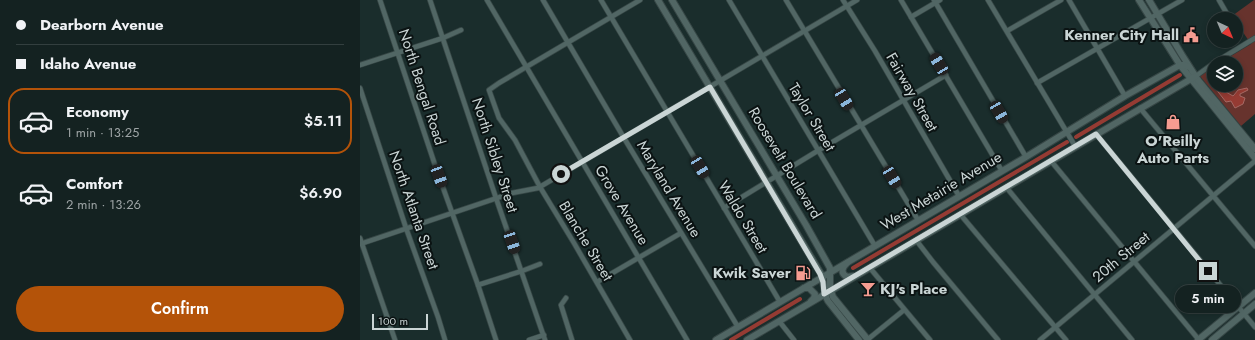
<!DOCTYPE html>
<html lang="en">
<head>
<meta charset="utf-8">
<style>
	body { margin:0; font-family:Jost,sans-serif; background:#212f2e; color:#f1f3f6; height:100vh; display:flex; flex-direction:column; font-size:15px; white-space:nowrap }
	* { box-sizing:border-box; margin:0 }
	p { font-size:13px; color:#9da4a5 }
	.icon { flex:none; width:22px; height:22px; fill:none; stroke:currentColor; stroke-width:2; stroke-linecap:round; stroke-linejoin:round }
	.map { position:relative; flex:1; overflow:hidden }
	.sheet { display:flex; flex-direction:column; background:#142221; width:360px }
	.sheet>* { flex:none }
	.banner { display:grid; align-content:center; height:88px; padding:0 16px; background:#142221 }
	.needle { width:26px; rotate:136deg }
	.controls { position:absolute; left:847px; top:12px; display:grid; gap:8px }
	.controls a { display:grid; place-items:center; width:36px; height:36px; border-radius:50%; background:#142221; box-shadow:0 2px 6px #0003,0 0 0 1px #333f3f; font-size:20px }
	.scale { position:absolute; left:12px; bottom:10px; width:56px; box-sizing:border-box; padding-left:4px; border:2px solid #cad5d5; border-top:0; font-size:11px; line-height:14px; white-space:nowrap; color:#cad5d5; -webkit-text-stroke:3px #0b1313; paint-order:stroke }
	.end { position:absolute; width:18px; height:18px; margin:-9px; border:5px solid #cad5d5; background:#111; box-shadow:0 0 0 2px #111 }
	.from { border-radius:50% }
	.bubble { position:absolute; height:28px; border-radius:14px; background:#142221; box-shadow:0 2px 6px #0003,0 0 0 1px #333f3f; font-size:13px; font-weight:600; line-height:28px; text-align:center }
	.car { position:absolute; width:12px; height:24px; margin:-12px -6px; border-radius:5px; box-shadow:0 0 3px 1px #0007; background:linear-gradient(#222 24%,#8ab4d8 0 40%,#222 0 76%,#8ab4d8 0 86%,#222 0) }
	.banner b { display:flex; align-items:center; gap:14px; height:38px; font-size:15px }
	.banner b+b { border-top:1px solid #333f3f }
	.banner i { width:10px; height:10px; background:#f1f3f6 }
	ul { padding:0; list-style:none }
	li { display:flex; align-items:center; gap:12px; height:66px; margin:0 8px 6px; padding:0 8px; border:2px solid transparent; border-radius:16px }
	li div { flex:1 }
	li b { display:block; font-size:15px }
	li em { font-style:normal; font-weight:600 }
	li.current { border-color:#b45309 }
	li>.icon { width:36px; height:36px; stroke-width:1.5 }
	.primary-button { display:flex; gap:8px; margin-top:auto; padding:8px 16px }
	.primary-button a { flex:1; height:46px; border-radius:24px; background:#b45309; color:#fff; font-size:16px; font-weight:600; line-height:46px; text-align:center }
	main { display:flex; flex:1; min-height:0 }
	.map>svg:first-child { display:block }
	.green { fill:#67332d }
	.water { fill:#953b33; stroke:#a56964 }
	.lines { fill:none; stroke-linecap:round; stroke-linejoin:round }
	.canal { stroke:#953b33; stroke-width:4 }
	.street-casing { stroke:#374746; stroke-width:6 }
	.secondary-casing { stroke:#374746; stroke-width:8 }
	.street { stroke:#516664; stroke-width:4.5 }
	.secondary { stroke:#516664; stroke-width:6 }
	.route { stroke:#cad5d5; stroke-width:5 }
	.labels { text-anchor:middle; stroke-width:4; stroke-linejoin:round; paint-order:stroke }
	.poi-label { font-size:15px; font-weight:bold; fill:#cad5d5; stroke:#0b1313; text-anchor:end }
	.street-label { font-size:15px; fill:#cad5d5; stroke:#0b1313 }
</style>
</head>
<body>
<main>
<section class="sheet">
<div class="banner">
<b><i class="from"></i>Dearborn Avenue</b>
<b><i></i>Idaho Avenue</b>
</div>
<ul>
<li class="current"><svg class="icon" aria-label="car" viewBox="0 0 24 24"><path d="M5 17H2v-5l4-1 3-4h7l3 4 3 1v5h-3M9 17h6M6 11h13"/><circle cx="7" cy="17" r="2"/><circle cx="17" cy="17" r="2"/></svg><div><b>Economy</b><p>1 min · 13:25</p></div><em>$5.11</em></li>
<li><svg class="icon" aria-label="car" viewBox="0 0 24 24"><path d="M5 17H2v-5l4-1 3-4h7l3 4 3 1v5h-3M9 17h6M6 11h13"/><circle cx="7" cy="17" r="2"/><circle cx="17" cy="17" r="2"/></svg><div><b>Comfort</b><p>2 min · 13:26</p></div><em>$6.90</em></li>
</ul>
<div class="primary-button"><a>Confirm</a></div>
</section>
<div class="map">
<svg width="895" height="340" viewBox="0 0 895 340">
	<rect width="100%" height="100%" fill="#1a2d2c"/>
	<polygon class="green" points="894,0 895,0 895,114 881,126 839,75 854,66 854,85 876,85 876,63 859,63 891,44 876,22 876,19 874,19 872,16"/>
	<polygon class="water" points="850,76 854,76 854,85 858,85 866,92 873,96 874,95 878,90 887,88 888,90 880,94 880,96 885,98 883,104 875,108 871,101 866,102 848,79"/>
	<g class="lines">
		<g class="canal">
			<polyline points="716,137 820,75"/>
			<polyline points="493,268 707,142"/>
			<polyline points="371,340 440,299"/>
		</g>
		<g class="street-casing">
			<g id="street">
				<polyline points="20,0 76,168 118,285 136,340"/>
				<polyline points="70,0 136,198 185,340"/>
				<polyline points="127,0 327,340"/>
				<polyline points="183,0 264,138 378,327"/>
				<polyline points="241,0 420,302"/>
				<polyline points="369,0 515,246"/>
				<polyline points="426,0 558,220"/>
				<polyline points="483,0 515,51 599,196"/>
				<polyline points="541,0 642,171"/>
				<polyline points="574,0 666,157"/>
				<polyline points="628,0 715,146"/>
				<polyline points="709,0 765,96"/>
				<polyline points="859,0 870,19"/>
				<polyline points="551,17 580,0"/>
				<polyline points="876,29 879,34"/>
				<polyline points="647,31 701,0"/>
				<polyline points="854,63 895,38"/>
				<polyline points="0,65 83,38 101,30"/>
				<polyline points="836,76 854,63"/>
				<polyline points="677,83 822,0"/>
				<polyline points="0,88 46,228 78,317 85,340"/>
				<polyline points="780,108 895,246"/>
				<polyline points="736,134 895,327"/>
				<polyline points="691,161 839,340"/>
				<polyline points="646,187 772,340"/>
				<polyline points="364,208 459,150 586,75"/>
				<polyline points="600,214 706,340"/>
				<polyline points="0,238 35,340"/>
				<polyline points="556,240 573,262 638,340"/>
				<polyline points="0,244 152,193 178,188 497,0"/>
				<polyline points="510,268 570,340"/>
				<polyline points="237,282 321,233"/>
				<polyline points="118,285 162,271 180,264"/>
				<polyline points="206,298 201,305 212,340"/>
				<polyline points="419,321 434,340"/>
				<polyline points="169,340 184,335"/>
				<polyline points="270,340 214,243 180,187 155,140 139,118 129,90 139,83 280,0"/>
				<polyline points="507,340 544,310"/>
				<polyline points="680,340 895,161"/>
			</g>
		</g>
		<g class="secondary-casing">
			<g id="secondary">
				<path d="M298,0L461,274C465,283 463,293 468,301L499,340"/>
				<polyline points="312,0 446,225 470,268 470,288 473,297 508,340"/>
				<polyline points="779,0 820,65 895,158"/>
				<polyline points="789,0 822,55 838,80 895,149"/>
				<path d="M487,263C482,268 480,273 487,277L494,276"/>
				<polyline points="444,288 449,288 455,294 454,298 451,301"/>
				<polyline points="356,340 666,157 765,96 820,65 825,65 829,67"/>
				<polyline points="387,340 836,76"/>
				<polyline points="838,340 895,293"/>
				<polyline points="852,340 895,304"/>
			</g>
		</g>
		<use href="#street" class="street"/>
		<use href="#secondary" class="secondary"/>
	</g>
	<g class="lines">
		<polyline class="route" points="201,174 350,87 460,274 463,282 464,294 736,134 848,271"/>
	</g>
	<defs>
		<g id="civic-bare" transform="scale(1.2)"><path d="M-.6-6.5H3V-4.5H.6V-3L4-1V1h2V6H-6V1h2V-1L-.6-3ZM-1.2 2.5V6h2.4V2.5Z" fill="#f59c91" stroke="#0b1313" stroke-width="2.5" paint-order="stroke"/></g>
		<g id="shop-bare" transform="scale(1.2)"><path d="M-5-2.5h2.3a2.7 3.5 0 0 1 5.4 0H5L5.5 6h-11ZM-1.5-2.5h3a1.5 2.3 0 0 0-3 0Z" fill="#f59c91" stroke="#0b1313" stroke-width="2.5" paint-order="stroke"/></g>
		<g id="fuel-bare" transform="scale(1.2)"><path d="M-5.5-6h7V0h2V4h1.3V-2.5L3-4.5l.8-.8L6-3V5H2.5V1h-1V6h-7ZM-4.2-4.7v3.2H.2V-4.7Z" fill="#f59c91" stroke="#0b1313" stroke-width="2.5" paint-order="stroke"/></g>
		<g id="bar-bare" transform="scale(1.2)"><path d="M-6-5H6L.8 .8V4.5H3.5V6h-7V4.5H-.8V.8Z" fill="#f59c91" stroke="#0b1313" stroke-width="2.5" paint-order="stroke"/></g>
	</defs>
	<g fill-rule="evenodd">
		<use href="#civic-bare" x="831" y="35"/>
		<use href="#shop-bare" x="813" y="122"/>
		<use href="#fuel-bare" x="443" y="273"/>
		<use href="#bar-bare" x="508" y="289"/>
	</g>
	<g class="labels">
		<g class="poi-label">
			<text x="819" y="40">Kenner City Hall</text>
			<text x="813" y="146" text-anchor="middle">O'Reilly<tspan x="813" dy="17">Auto Parts</tspan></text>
			<text x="431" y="278">Kwik Saver</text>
			<text x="520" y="294" text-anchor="start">KJ's Place</text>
		</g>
		<g class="street-label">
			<text transform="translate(62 87) rotate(72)" y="5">North Bengal Road</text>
			<text transform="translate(552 92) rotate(60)" y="5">Fairway Street</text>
			<text transform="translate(452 117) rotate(59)" y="5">Taylor Street</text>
			<text transform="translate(135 155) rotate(72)" y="5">North Sibley Street</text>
			<text transform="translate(425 163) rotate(59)" y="5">Roosevelt Boulevard</text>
			<text transform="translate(309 189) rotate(59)" y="5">Maryland Avenue</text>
			<text transform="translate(581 191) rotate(-31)" y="5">West Metairie Avenue</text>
			<text transform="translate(262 205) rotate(59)" y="5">Grove Avenue</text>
			<text transform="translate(54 210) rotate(71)" y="5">North Atlanta Street</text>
			<text transform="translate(383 217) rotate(59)" y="5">Waldo Street</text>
			<text transform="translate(226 241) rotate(59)" y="5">Blanche Street</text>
			<text transform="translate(761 257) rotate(-40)" y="5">20th Street</text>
		</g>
	</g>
</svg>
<div class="controls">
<a><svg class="needle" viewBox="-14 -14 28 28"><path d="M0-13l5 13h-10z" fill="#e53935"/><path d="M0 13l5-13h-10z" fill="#9da4a5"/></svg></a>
<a><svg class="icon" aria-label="layers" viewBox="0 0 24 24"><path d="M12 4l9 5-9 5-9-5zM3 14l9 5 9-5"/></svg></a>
</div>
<div class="scale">100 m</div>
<i class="end from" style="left:201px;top:174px"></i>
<i class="end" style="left:848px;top:271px"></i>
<div class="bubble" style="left:815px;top:285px;width:66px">5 min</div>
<i class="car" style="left:579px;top:64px;rotate:329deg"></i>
<i class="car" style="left:484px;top:99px;rotate:149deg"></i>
<i class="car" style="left:639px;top:112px;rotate:150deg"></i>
<i class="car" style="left:340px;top:167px;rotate:149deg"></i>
<i class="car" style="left:79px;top:176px;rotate:160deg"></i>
<i class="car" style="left:532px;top:177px;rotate:149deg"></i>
<i class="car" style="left:152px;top:242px;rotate:161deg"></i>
</div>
</main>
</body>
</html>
